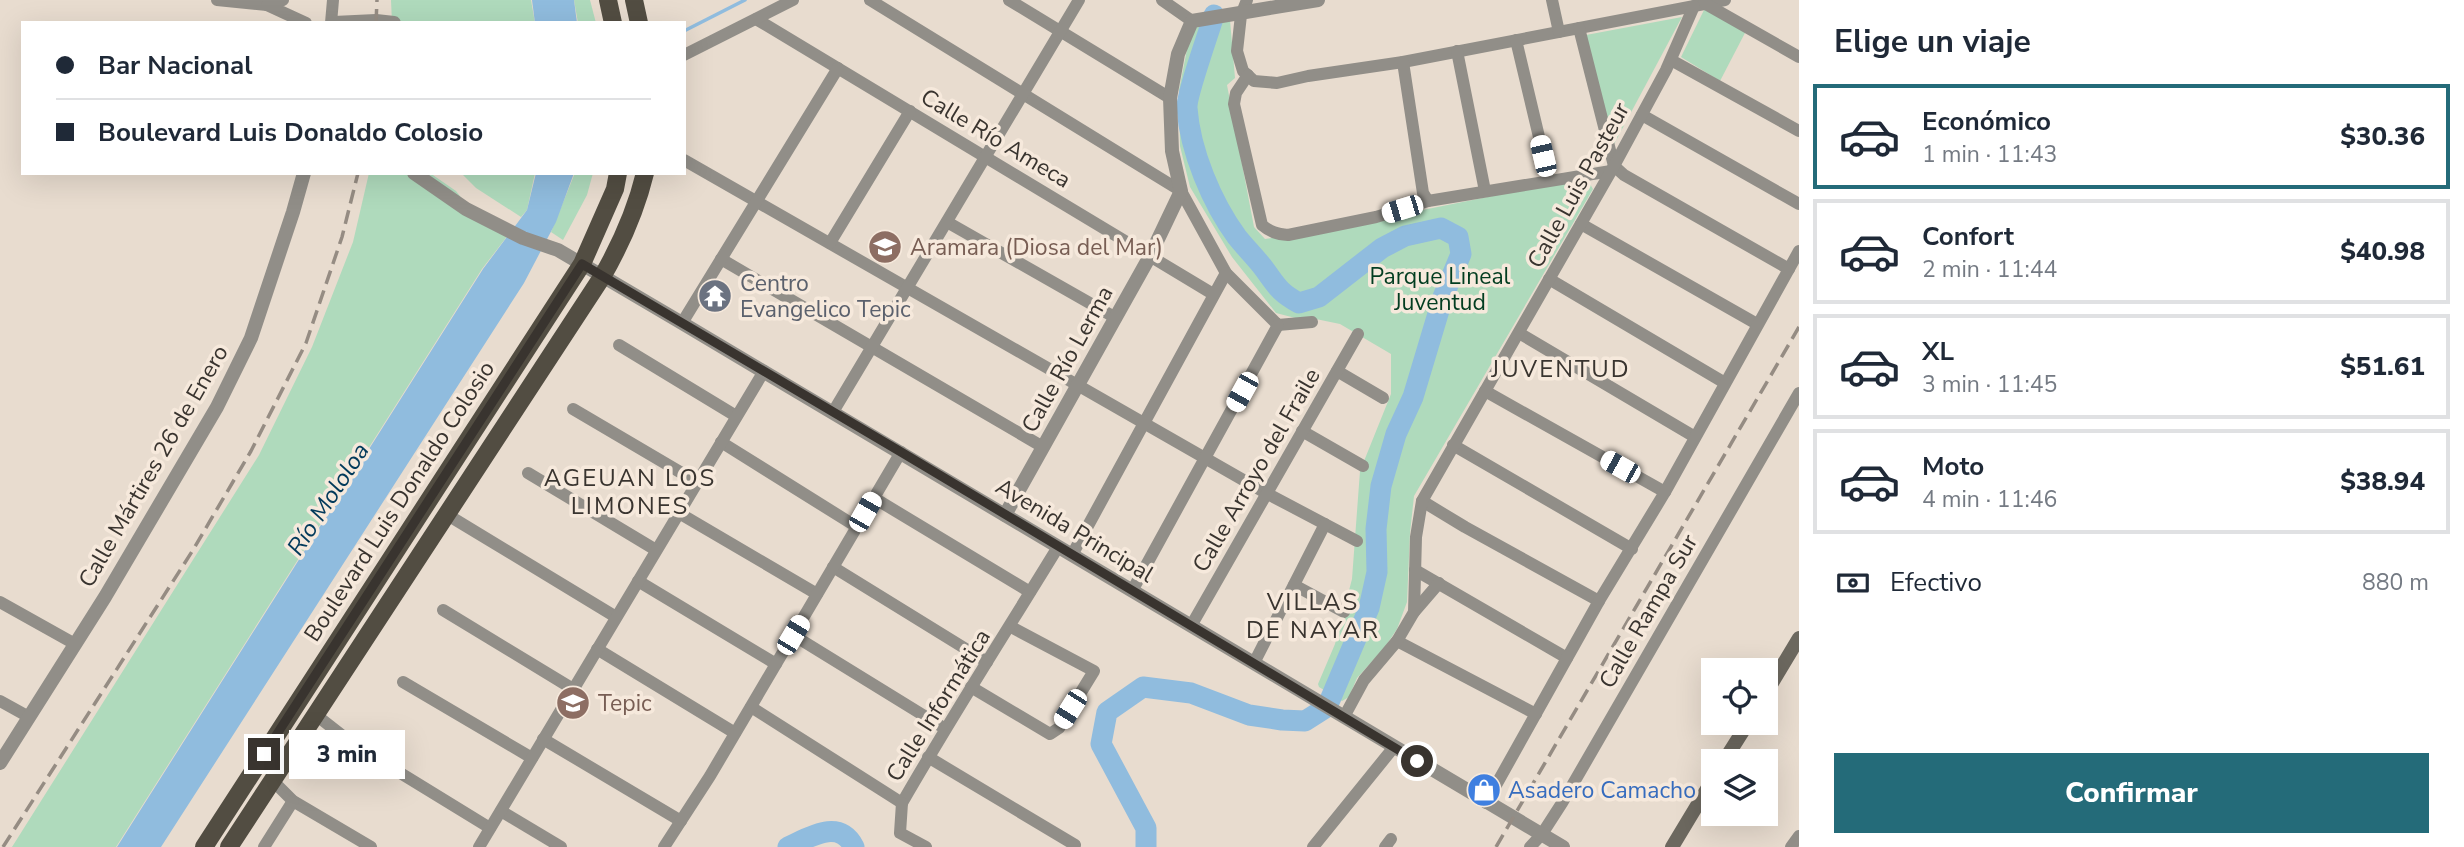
<!DOCTYPE html>
<html lang="es">
<head>
<meta charset="utf-8">
<style>
	body { margin:0; font-family:"Nunito Sans",sans-serif; background:#f2f2f3; color:#1f2937; height:100vh; display:flex; flex-direction:column; font-size:26px; white-space:nowrap }
	* { box-sizing:border-box; margin:0 }
	p { font-size:23px; color:#747a83 }
	.icon { flex:none; width:38px; height:38px; fill:none; stroke:currentColor; stroke-width:2; stroke-linecap:round; stroke-linejoin:round }
	.map { position:relative; flex:1; overflow:hidden }
	.sheet { display:flex; flex-direction:column; background:#fff; width:665px }
	.sheet>* { flex:none }
	.guide { position:absolute; left:21px; top:21px; width:665px; height:154px; border-radius:0px; box-shadow:0 7px 28px #0002; display:grid; align-content:center; height:154px; padding:0 35px; background:#fff }
	.tools { position:absolute; left:1701px; top:658px; display:grid; gap:14px }
	.tools a { display:grid; place-items:center; width:77px; height:77px; border-radius:0px; background:#fff; box-shadow:0 7px 28px #0002; font-size:35px }
	.end { position:absolute; width:32px; height:32px; margin:-16px; border:9px solid #39342f; background:#fff; box-shadow:0 0 0 4px #fff }
	.from { border-radius:50% }
	.bubble { position:absolute; height:49px; border-radius:0px; background:#fff; box-shadow:0 7px 28px #0002; font-size:23px; font-weight:800; line-height:49px; text-align:center }
	.car { position:absolute; width:21px; height:42px; margin:-21px -10px; border-radius:9px; box-shadow:0 0 5px 2px #0007; background:linear-gradient(#fff 24%,#345 0 40%,#fff 0 76%,#345 0 86%,#fff 0) }
	.guide b { display:flex; align-items:center; gap:24px; height:66px; font-size:26px }
	.guide b+b { border-top:2px solid #e0e1e3 }
	.guide i { width:18px; height:18px; background:#1f2937 }
	ul { padding:0; list-style:none }
	li { display:flex; align-items:center; gap:21px; height:105px; margin:0 14px 10px; padding:0 21px; border:4px solid #e0e1e3; border-radius:0px }
	li div { flex:1 }
	li b { display:block; font-size:26px }
	li em { font-style:normal; font-weight:800 }
	li.current { border-color:#246b79 }
	li>.icon { width:63px; height:63px; stroke-width:1.5 }
	h2 { padding:0 35px; font-size:32px; line-height:84px }
	.pay { display:flex; align-items:center; gap:18px; height:77px; padding:0 35px; font-size:26px }
	.pay p { margin-inline-start:auto }
	.button { display:flex; gap:14px; margin-top:auto; padding:14px 35px }
	.button a { flex:1; height:80px; border-radius:0px; background:#246b79; color:#fff; font-size:28px; font-weight:800; line-height:80px; text-align:center }
	main { display:flex; flex:1; min-height:0 }
	.map>svg:first-child { display:block }
	.green { fill:#afdabc }
	.water { fill:#90bcde }
	.lines { fill:none; stroke-linecap:round; stroke-linejoin:round }
	.stream { stroke:#90bcde; stroke-width:3.5 }
	.river { stroke:#90bcde; stroke-width:21 }
	.minor { stroke:#918e88; stroke-width:12 }
	.tertiary { stroke:#918e88; stroke-width:14 }
	.secondary { stroke:#6c685f; stroke-width:14 }
	.primary { stroke:#524d42; stroke-width:18 }
	.rail { stroke:#958c83; stroke-width:3.5; stroke-dasharray:14 7; stroke-linecap:butt }
	.route { stroke:#39342f; stroke-width:9 }
	.labels { text-anchor:middle; stroke-width:7; stroke-linejoin:round; paint-order:stroke }
	.street-label { font-size:23px; fill:#39342f; stroke:#f6e9dc }
	.education-label { font-size:23px; fill:#785e54; stroke:#f6e9dc; text-anchor:start }
	.park-label { font-size:23px; fill:#023d20; stroke:#f6e9dc }
	.worship-label { font-size:23px; fill:#5b616d; stroke:#f6e9dc; text-anchor:start }
	.shop-label { font-size:23px; fill:#366cbe; stroke:#f6e9dc; text-anchor:start }
	.neighbourhood-label { font-size:24px; letter-spacing:2px; fill:#39342f; stroke:#f6e9dc }
	.water-label { font-size:24px; font-style:italic; fill:#023a5b; stroke:#f6e9dc }
</style>
</head>
<body>
<main>
<div class="map">
<svg width="1799" height="847" viewBox="0 0 1799 847">
	<rect width="100%" height="100%" fill="#e8dccf"/>
	<g class="green">
		<polygon points="391,0 531,0 535,23 392,23"/>
		<polygon points="574,0 590,0 596,23 578,23"/>
		<polygon points="1705,8 1746,31 1720,81 1681,57"/>
		<polygon points="1682,17 1612,148 1586,35"/>
		<polygon points="1230,20 1235,78 1227,85 1254,227 1265,239 1318,231 1582,178 1587,179 1593,189 1414,496 1410,533 1407,602 1397,629 1385,647 1357,678 1349,697 1342,701 1319,687 1318,684 1335,644 1352,579 1360,471 1391,394 1391,354 1340,324 1311,318 1303,320 1276,313 1232,257 1190,187 1180,146 1179,90 1192,24"/>
		<polygon points="369,173 430,173 456,191 463,200 512,230 482,269 116,847 12,847 259,455 312,347 353,242"/>
		<polygon points="461,173 535,173 527,210 521,217 476,188"/>
		<polygon points="575,173 593,173 587,195 563,240 551,232"/>
	</g>
	<g class="water">
		<polygon points="532,0 574,0 577,23 535,23"/>
		<polygon points="536,173 574,173 556,222 524,283 161,847 117,847 483,269 527,210"/>
	</g>
	<g class="lines">
		<polyline class="stream" points="684,31 745,0"/>
		<g class="river">
			<path d="M788,847C810,837 839,818 854,847"/>
			<path d="M1146,847V828L1101,744L1107,712L1143,687L1191,693L1249,715L1282,720L1305,721L1327,707L1369,608L1377,572L1376,529L1381,486L1396,434L1413,397L1443,297L1461,254L1458,237L1441,228L1405,236L1382,248L1319,297L1299,303C1277,291 1276,284 1262,266C1254,256 1245,247 1237,237C1212,203 1190,151 1187,108C1186,96 1209,32 1214,15"/>
		</g>
		<g class="minor">
			<polyline points="217,0 267,5"/>
			<polyline points="283,0 267,5 306,23"/>
			<polyline points="870,0 1181,191 1226,273 1278,325 1312,322"/>
			<polyline points="1009,0 1170,98"/>
			<polyline points="1162,0 1192,21"/>
			<polyline points="1247,0 1241,15 1237,51 1243,71 1254,81 1277,83 1308,76 1403,62 1725,0"/>
			<polyline points="1552,0 1559,32"/>
			<polyline points="1704,3 1799,57"/>
			<polyline points="756,19 1213,294"/>
			<polyline points="331,23 333,0"/>
			<polyline points="1579,28 1614,166 1624,175 1789,269"/>
			<polyline points="1516,40 1549,179"/>
			<polyline points="1457,51 1485,191"/>
			<polyline points="684,55 793,0"/>
			<polyline points="1671,60 1799,131"/>
			<polyline points="1403,62 1423,193 1428,201"/>
			<path d="M1248,75L1236,93L1234,104L1262,225C1270,232 1277,234 1288,235L1376,217L1428,201L1611,171"/>
			<polyline points="1642,115 1799,204"/>
			<polyline points="684,160 1266,493 1357,541"/>
			<polyline points="947,222 1116,318"/>
			<polyline points="1581,224 1757,324"/>
			<polyline points="830,243 910,111"/>
			<polyline points="721,259 1043,447"/>
			<polyline points="1549,279 1725,383"/>
			<polyline points="682,323 838,68"/>
			<polyline points="1519,333 1695,437"/>
			<polyline points="619,345 736,416"/>
			<polyline points="1337,371 1383,398"/>
			<polyline points="1485,391 1665,492"/>
			<polyline points="573,409 697,482"/>
			<polyline points="833,412 1079,0"/>
			<polyline points="1302,431 1363,466"/>
			<polyline points="721,442 857,527"/>
			<polyline points="1453,445 1632,549"/>
			<polyline points="528,473 656,550"/>
			<polyline points="874,498 1030,592"/>
			<polyline points="1422,501 1465,527 1599,601"/>
			<polyline points="679,513 817,594"/>
			<polyline points="446,514 616,617"/>
			<polyline points="1072,555 1226,273"/>
			<polyline points="833,567 987,662"/>
			<polyline points="1415,570 1567,658"/>
			<polyline points="638,581 776,664"/>
			<polyline points="1294,585 1344,612"/>
			<polyline points="1132,591 1278,325"/>
			<polyline points="0,602 75,644"/>
			<polyline points="443,610 573,689"/>
			<polyline points="1414,612 1439,583"/>
			<polyline points="1191,626 1358,334"/>
			<polyline points="793,635 944,728"/>
			<polyline points="1397,641 1536,714"/>
			<polyline points="597,649 735,733"/>
			<polyline points="1254,663 1325,524"/>
			<polyline points="403,682 532,758"/>
			<polyline points="971,687 1050,734 1059,728 1094,671 1011,627"/>
			<polyline points="0,701 29,717"/>
			<path d="M751,707L902,803C952,716 1006,632 1058,547"/>
			<polyline points="316,715 353,744 490,828"/>
			<polyline points="1344,717 1364,680 1397,641 1414,612 1416,537 1422,501 1614,166 1666,70 1694,6"/>
			<polyline points="543,739 681,821"/>
			<polyline points="928,757 1075,845"/>
			<polyline points="273,781 293,801 371,847"/>
			<polyline points="902,803 900,833 926,847"/>
			<polyline points="1486,803 1599,601 1665,492 1799,251"/>
			<polyline points="501,811 561,847"/>
			<polyline points="264,847 293,801"/>
			<polyline points="479,847 764,371"/>
			<polyline points="664,847 710,776 901,452"/>
			<polyline points="1313,847 1394,747"/>
			<polyline points="1385,847 1391,839"/>
			<polyline points="1530,847 1542,834 1562,803 1799,393"/>
			<polyline points="1791,847 1799,836"/>
		</g>
		<g class="tertiary">
			<polyline points="334,23 376,21 394,23"/>
			<polyline points="414,173 466,209 523,238 558,250 682,323 1563,847"/>
			<polyline points="1005,515 1150,256 1181,191 1172,151 1170,98 1178,54 1192,21 1318,0"/>
			<polyline points="0,763 105,597 217,407 251,338 293,212 304,173"/>
		</g>
		<g class="secondary">
			<polyline points="1766,693 1799,638"/>
			<polyline points="1724,761 1748,723"/>
			<polyline points="1672,847 1713,779"/>
		</g>
		<g class="primary">
			<polyline points="608,0 613,23"/>
			<polyline points="634,0 639,23"/>
			<polyline points="204,847 582,264 615,189 618,173"/>
			<path d="M229,847L602,277C621,244 636,210 645,173"/>
		</g>
		<g class="rail">
			<polyline points="376,23 377,0"/>
			<polyline points="3,847 193,550 251,451 306,343 342,237 358,173"/>
			<polyline points="1496,847 1799,327"/>
		</g>
	</g>
	<g class="lines">
		<polyline class="route" points="264,754 582,264 901,452 1417,761"/>
	</g>
	<defs>
		<g id="school-disc" transform="scale(1.75)"><circle r="9.5" fill="#8d6e63" stroke="#f6e9dc"/><path d="M0-5L7-2L0 1L-7-2ZM-4 1L0 2.5L4 1V4Q0 6-4 4Z" fill="#fff"/></g>
		<g id="temple-disc" transform="scale(1.75)"><circle r="9.5" fill="#6b7280" stroke="#f6e9dc"/><path d="M0-6L5-2H3V0L6.5 2.5H4V6H1.5V3h-3V6H-4V2.5H-6.5L-3 0V-2H-5Z" fill="#fff"/></g>
		<g id="shop-disc" transform="scale(1.75)"><circle r="9.5" fill="#3f7fe0" stroke="#f6e9dc"/><path d="M-5-2.5h2.3a2.7 3.5 0 0 1 5.4 0H5L5.5 6h-11ZM-1.5-2.5h3a1.5 2.3 0 0 0-3 0Z" fill="#fff"/></g>
	</defs>
	<g fill-rule="evenodd">
		<use href="#school-disc" x="885" y="247"/>
		<use href="#temple-disc" x="715" y="296"/>
		<use href="#school-disc" x="573" y="703"/>
		<use href="#shop-disc" x="1484" y="790"/>
	</g>
	<g class="labels">
		<g class="street-label">
			<text transform="translate(996 138) rotate(31)" y="8">Calle Río Ameca</text>
			<text transform="translate(1578 185) rotate(-61)" y="8">Calle Luis Pasteur</text>
			<text transform="translate(1067 359) rotate(-61)" y="8">Calle Río Lerma</text>
			<text transform="translate(153 466) rotate(-60)" y="8">Calle Mártires 26 de Enero</text>
			<text transform="translate(1256 470) rotate(-60)" y="8">Calle Arroyo del Fraile</text>
			<text transform="translate(399 501) rotate(-57)" y="8">Boulevard Luis Donaldo Colosio</text>
			<text transform="translate(1075 530) rotate(31)" y="8">Avenida Principal</text>
			<text transform="translate(1648 611) rotate(-60)" y="8">Calle Rampa Sur</text>
			<text transform="translate(938 705) rotate(-58)" y="8">Calle Informática</text>
		</g>
		<g class="education-label">
			<text x="910" y="255">Aramara (Diosa del Mar)</text>
			<text x="598" y="711">Tepic</text>
		</g>
		<g class="park-label">
			<text x="1440" y="284">Parque Lineal<tspan x="1440" dy="26">Juventud</tspan></text>
		</g>
		<g class="worship-label">
			<text x="740" y="291">Centro<tspan x="740" dy="26">Evangelico Tepic</tspan></text>
		</g>
		<g class="shop-label">
			<text x="1508" y="798">Asadero Camacho</text>
		</g>
		<g class="neighbourhood-label">
			<text x="1561" y="377">JUVENTUD</text>
			<text x="630" y="486">AGEUAN LOS<tspan x="630" dy="28">LIMONES</tspan></text>
			<text x="1313" y="610">VILLAS<tspan x="1313" dy="28">DE NAYAR</tspan></text>
		</g>
		<g class="water-label">
			<text transform="translate(328 499) rotate(-57)" y="8">Río Mololoa</text>
		</g>
	</g>
</svg>
<div class="tools">
<a><svg class="icon" aria-label="locate" viewBox="0 0 24 24"><circle cx="12" cy="12" r="6"/><path d="M12 2v4M12 18v4M2 12h4M18 12h4"/></svg></a>
<a><svg class="icon" aria-label="layers" viewBox="0 0 24 24"><path d="M12 4l9 5-9 5-9-5zM3 14l9 5 9-5"/></svg></a>
</div>
<i class="end from" style="left:1417px;top:761px"></i>
<i class="end" style="left:264px;top:754px"></i>
<div class="bubble" style="left:289px;top:730px;width:116px">3 min</div>
<i class="car" style="left:1543px;top:156px;rotate:347deg"></i>
<i class="car" style="left:1402px;top:209px;rotate:253deg"></i>
<i class="car" style="left:1242px;top:392px;rotate:209deg"></i>
<i class="car" style="left:1620px;top:467px;rotate:299deg"></i>
<i class="car" style="left:865px;top:512px;rotate:30deg"></i>
<i class="car" style="left:793px;top:635px;rotate:31deg"></i>
<i class="car" style="left:1070px;top:709px;rotate:212deg"></i>
<div class="guide">
<b><i class="from"></i>Bar Nacional</b>
<b><i></i>Boulevard Luis Donaldo Colosio</b>
</div>
</div>
<section class="sheet">
<h2>Elige un viaje</h2>
<ul>
<li class="current"><svg class="icon" aria-label="car" viewBox="0 0 24 24"><path d="M5 17H2v-5l4-1 3-4h7l3 4 3 1v5h-3M9 17h6M6 11h13"/><circle cx="7" cy="17" r="2"/><circle cx="17" cy="17" r="2"/></svg><div><b>Económico</b><p>1 min · 11:43</p></div><em>$30.36</em></li>
<li><svg class="icon" aria-label="car" viewBox="0 0 24 24"><path d="M5 17H2v-5l4-1 3-4h7l3 4 3 1v5h-3M9 17h6M6 11h13"/><circle cx="7" cy="17" r="2"/><circle cx="17" cy="17" r="2"/></svg><div><b>Confort</b><p>2 min · 11:44</p></div><em>$40.98</em></li>
<li><svg class="icon" aria-label="car" viewBox="0 0 24 24"><path d="M5 17H2v-5l4-1 3-4h7l3 4 3 1v5h-3M9 17h6M6 11h13"/><circle cx="7" cy="17" r="2"/><circle cx="17" cy="17" r="2"/></svg><div><b>XL</b><p>3 min · 11:45</p></div><em>$51.61</em></li>
<li><svg class="icon" aria-label="car" viewBox="0 0 24 24"><path d="M5 17H2v-5l4-1 3-4h7l3 4 3 1v5h-3M9 17h6M6 11h13"/><circle cx="7" cy="17" r="2"/><circle cx="17" cy="17" r="2"/></svg><div><b>Moto</b><p>4 min · 11:46</p></div><em>$38.94</em></li>
</ul>
<div class="pay"><svg class="icon" aria-label="cash" viewBox="0 0 24 24"><path d="M3 7h18v10H3z"/><circle cx="12" cy="12" r="2"/></svg>Efectivo<p>880 m</p></div>
<div class="button"><a>Confirmar</a></div>
</section>
</main>
</body>
</html>
